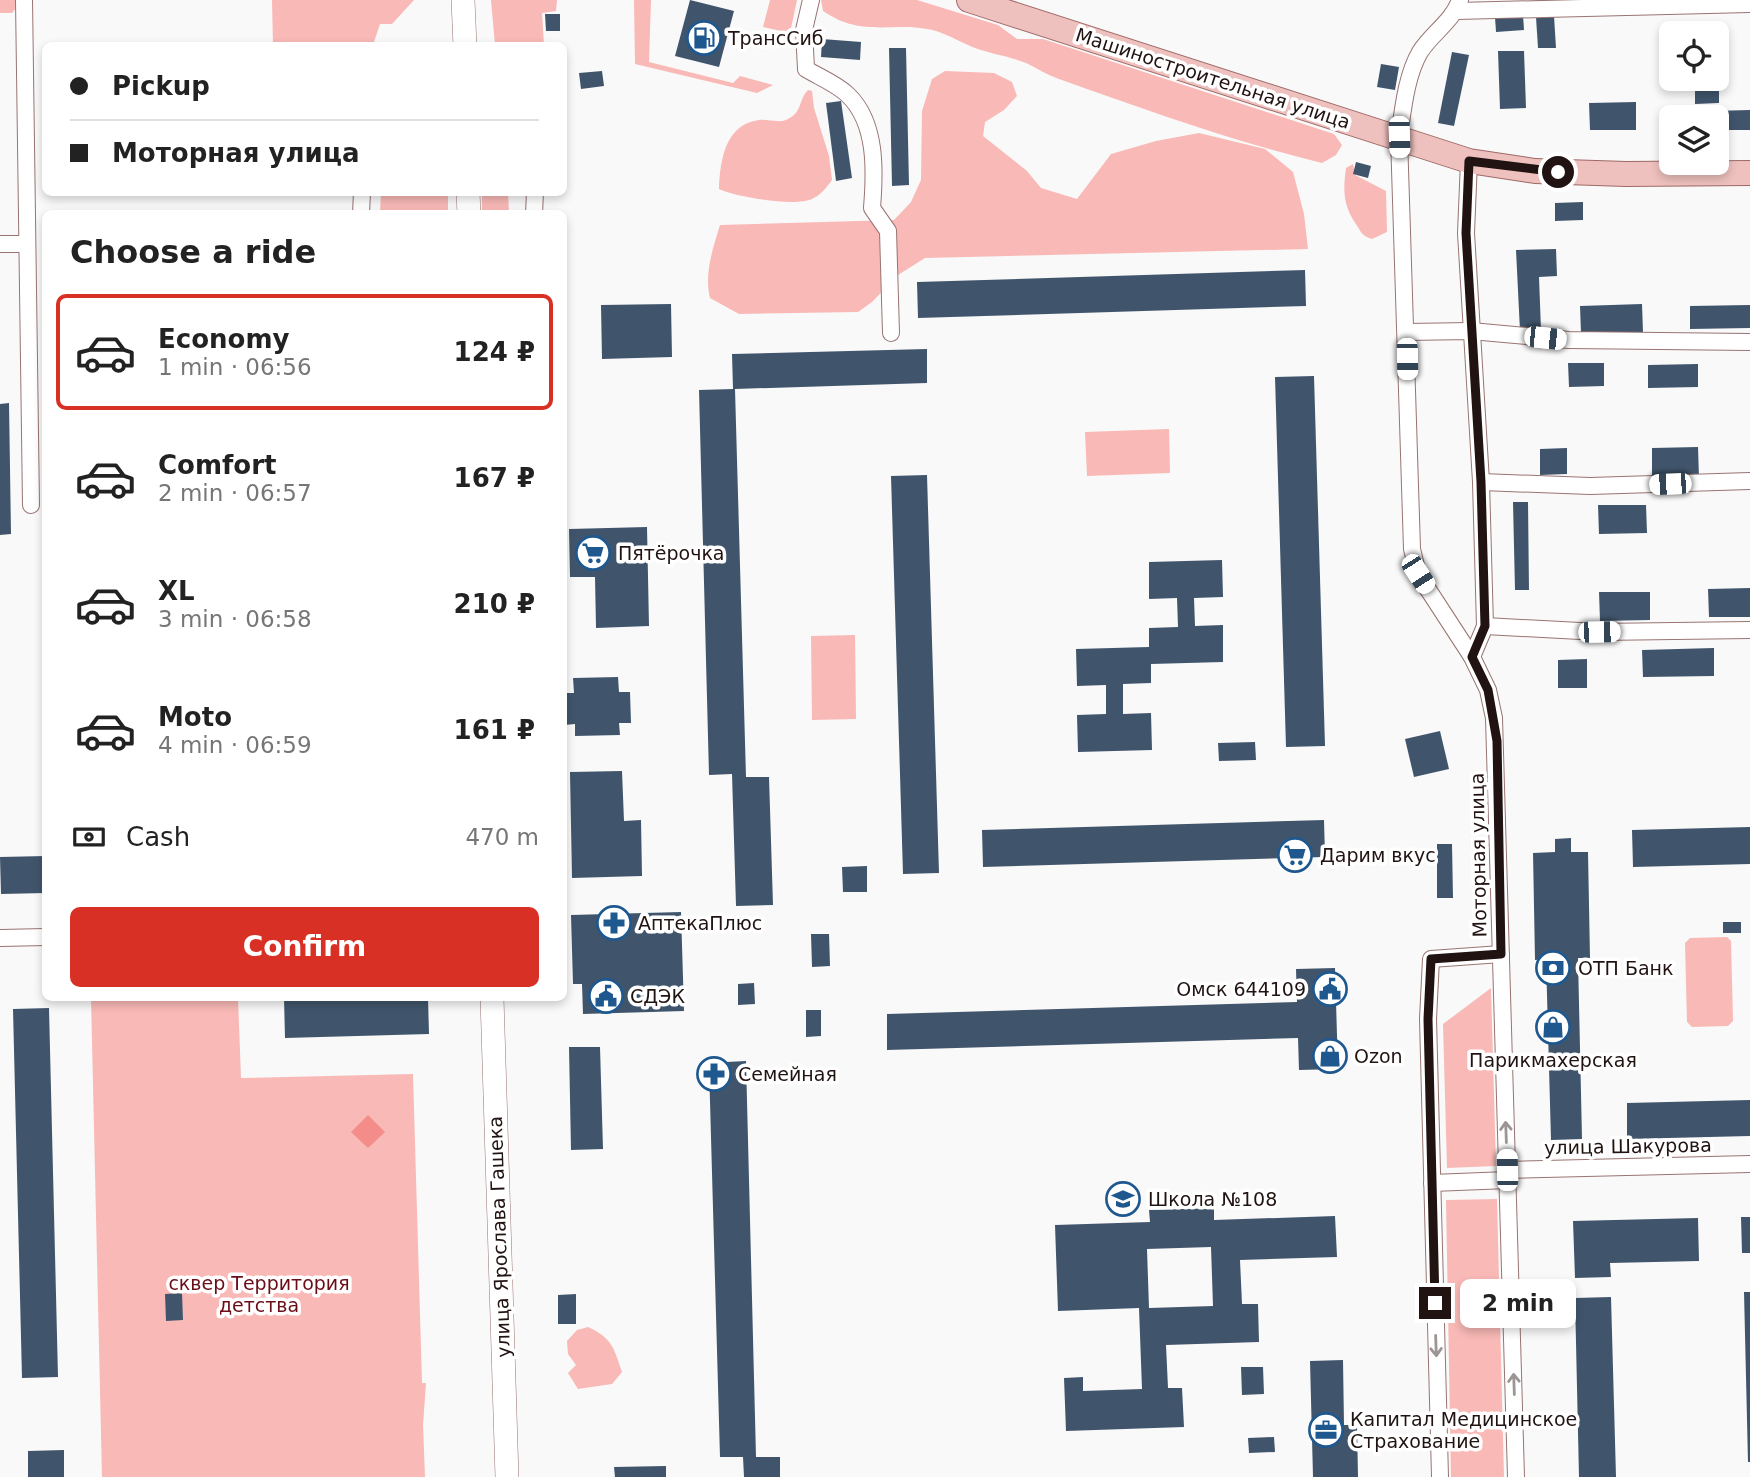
<!DOCTYPE html>
<html lang="en">
<head>
<meta charset="utf-8">
<style>
	body { margin:0; font-family:"DejaVu Sans",sans-serif; background:#f6f6f6; color:#222; height:100vh; display:flex; flex-direction:column; font-size:26px; white-space:nowrap }
	* { box-sizing:border-box; margin:0 }
	p { font-size:23px; color:#767676 }
	.icon { flex:none; width:38px; height:38px; fill:none; stroke:currentColor; stroke-width:2; stroke-linecap:round; stroke-linejoin:round }
	.map { position:relative; flex:1; overflow:hidden }
	.panel { position:absolute; left:42px; top:210px; width:525px; height:791px; display:flex; flex-direction:column; background:#fff; border-radius:10px; box-shadow:0 4px 10px #0003 }
	.panel>* { flex:none }
	.guide { position:absolute; left:42px; top:42px; width:525px; height:154px; border-radius:10px; box-shadow:0 4px 10px #0003; display:grid; align-content:center; height:154px; padding:0 28px; background:#fff }
	.controls { position:absolute; left:1659px; top:21px; display:grid; gap:14px }
	.controls a { display:grid; place-items:center; width:70px; height:70px; border-radius:10px; background:#fff; box-shadow:0 4px 10px #0003; font-size:35px }
	.end { position:absolute; width:32px; height:32px; margin:-16px; border:9px solid #211312; background:#fff; box-shadow:0 0 0 4px #fff }
	.from { border-radius:50% }
	.bubble { position:absolute; height:49px; border-radius:10px; background:#fff; box-shadow:0 4px 10px #0003; font-size:23px; font-weight:600; line-height:49px; text-align:center }
	.car { position:absolute; width:21px; height:42px; margin:-21px -10px; border-radius:9px; box-shadow:0 0 5px 2px #0007; background:linear-gradient(#fff 24%,#345 0 40%,#fff 0 76%,#345 0 86%,#fff 0) }
	.guide b { display:flex; align-items:center; gap:24px; height:66px; font-size:26px }
	.guide b+b { border-top:2px solid #e0e0e0 }
	.guide i { width:18px; height:18px; background:#222 }
	ul { padding:0; list-style:none }
	li { display:flex; align-items:center; gap:21px; height:116px; margin:0 14px 10px; padding:0 14px; border:4px solid transparent; border-radius:10px }
	li div { flex:1 }
	li b { display:block; font-size:26px }
	li em { font-style:normal; font-weight:600 }
	li.on { border-color:#d93025 }
	li>.icon { width:63px; height:63px; stroke-width:1.5 }
	h2 { padding:0 28px; font-size:32px; line-height:84px }
	.pay { display:flex; align-items:center; gap:18px; height:77px; padding:0 28px; font-size:26px }
	.pay p { margin-inline-start:auto }
	.cta { display:flex; gap:14px; margin-top:auto; padding:14px 28px }
	.cta a { flex:1; height:80px; border-radius:10px; background:#d93025; color:#fff; font-size:28px; font-weight:600; line-height:80px; text-align:center }
	.map>svg:first-child { display:block }
	.green { fill:#f9b9b6 }
	.water { fill:#f48d89 }
	.building { fill:#40556c; fill-rule:evenodd }
	.lines { fill:none; stroke-linecap:round; stroke-linejoin:round }
	.minor-casing { stroke:#987472; stroke-width:18 }
	.secondary-casing { stroke:#987472; stroke-width:24 }
	.primary-casing { stroke:#9e6966; stroke-width:26 }
	.minor { stroke:#fff; stroke-width:16 }
	.secondary { stroke:#fff; stroke-width:23 }
	.primary { stroke:#eec1be; stroke-width:24 }
	.oneway { stroke:#9b9594 }
	.route { stroke:#211312; stroke-width:9 }
	.labels { text-anchor:middle; stroke-width:7; stroke-linejoin:round; paint-order:stroke }
	.poi-label { font-size:19px; fill:#211312; stroke:#fff; text-anchor:start }
	.street-label { font-size:19px; fill:#211312; stroke:#fff }
	.park-label { font-size:19px; fill:#6a0d17; stroke:#fff }
</style>
</head>
<body>
<div class="map">
<svg width="1750" height="1477" viewBox="0 0 1750 1477">
	<rect width="100%" height="100%" fill="#f9f9f9"/>
	<g class="green">
		<polygon points="0,0 18,0 18,6 12,13 0,13"/>
		<polygon points="272,0 414,0 392,24 380,24 373,45 273,46"/>
		<polygon points="491,0 557,0 556,11 542,13 544,45 495,45"/>
		<polygon points="634,0 651,0 649,62 733,83 740,76 773,85 757,93 635,64"/>
		<polygon points="770,0 797,0 790,33 763,27"/>
		<path d="M821,0H917L998,25L1017,39H1043L1334,134L1342,145L1336,155L1322,163C1232,141 1146,110 1059,79C1047,75 1037,68 1026,63C1009,56 991,54 975,48C962,43 949,35 936,31C893,20 864,39 823,11Z"/>
		<path d="M945,71L994,73L1012,82L1017,96L1004,110L985,122L983,136L1027,171L1041,188L1077,199L1111,154L1156,141L1199,133L1265,149L1293,172L1304,214L1308,249L925,258L898,275L872,302L858,312L739,314L710,298C704,274 713,248 720,225L894,220L911,202L921,180L922,111L932,79Z"/>
		<path d="M808,90L812,91L814,108L829,156L832,180C826,188 821,195 812,199C795,207 736,197 719,189C720,161 725,124 759,120C767,119 778,123 786,120C803,113 798,100 808,90Z"/>
		<path d="M1353,164L1355,175L1386,191L1387,232L1372,239C1362,236 1361,232 1356,224C1343,205 1343,190 1346,168Z"/>
		<polygon points="381,193 448,193 448,213 380,213"/>
		<polygon points="482,193 508,193 509,213 482,213"/>
		<polygon points="1169,429 1170,473 1087,476 1085,432"/>
		<polygon points="855,635 856,719 812,720 811,636"/>
		<polygon points="1727,937 1731,941 1733,1021 1728,1026 1692,1027 1687,1022 1685,943 1690,938"/>
		<polygon points="1491,988 1496,1166 1447,1168 1443,1024"/>
		<polygon points="91,998 238,998 241,1078 413,1074 422,1383 426,1383 423,1425 425,1477 102,1477"/>
		<polygon points="1497,1199 1504,1477 1451,1477 1446,1200"/>
		<path d="M588,1327C612,1338 614,1348 622,1372L612,1384L578,1389L568,1373L576,1365L568,1354L567,1341L577,1330Z"/>
	</g>
	<polygon class="water" points="368,1115 385,1132 368,1148 351,1132"/>
	<g class="building">
		<polygon points="690,0 734,11 719,67 675,56"/>
		<polygon points="545,14 560,14 560,31 546,31"/>
		<polygon points="1523,15 1524,30 1496,32 1495,17"/>
		<polygon points="1554,16 1556,48 1538,48 1536,17"/>
		<polygon points="822,39 861,42 860,60 821,57"/>
		<polygon points="889,48 906,48 909,185 892,186"/>
		<polygon points="1498,51 1524,51 1526,108 1500,109"/>
		<polygon points="1452,52 1469,55 1454,126 1438,123"/>
		<polygon points="1381,64 1399,67 1395,90 1377,87"/>
		<polygon points="602,71 604,86 581,89 579,73"/>
		<polygon points="1695,79 1719,79 1719,103 1695,104"/>
		<polygon points="841,101 852,178 836,181 826,103"/>
		<polygon points="1636,102 1636,130 1590,130 1589,103"/>
		<polygon points="1750,110 1750,130 1717,130 1717,117 1713,117 1712,111"/>
		<polygon points="1356,162 1371,166 1368,178 1353,174"/>
		<polygon points="1583,202 1583,220 1555,221 1555,203"/>
		<polygon points="1556,249 1557,276 1539,277 1541,330 1520,331 1516,250"/>
		<polygon points="1305,270 1306,306 918,318 917,282"/>
		<polygon points="671,304 672,357 602,359 601,305"/>
		<polygon points="1642,304 1643,332 1581,333 1580,306"/>
		<polygon points="1750,305 1750,328 1690,329 1690,306"/>
		<polygon points="927,349 927,383 735,389 746,777 769,777 773,905 736,906 732,774 709,775 699,390 733,389 732,354"/>
		<polygon points="1568,363 1604,363 1604,386 1569,387"/>
		<polygon points="1698,364 1698,387 1648,388 1648,365"/>
		<polygon points="1314,376 1325,746 1286,747 1275,377"/>
		<polygon points="9,403 11,534 0,535 0,404"/>
		<polygon points="1698,447 1699,479 1652,480 1652,448"/>
		<polygon points="1567,448 1567,474 1540,475 1540,449"/>
		<polygon points="927,475 939,873 903,874 891,476"/>
		<polygon points="1513,502 1528,502 1529,590 1515,590"/>
		<polygon points="1598,505 1646,505 1647,533 1599,534"/>
		<polygon points="647,527 649,626 596,628 595,577 570,577 569,529"/>
		<polygon points="1222,560 1223,597 1194,598 1195,626 1223,625 1223,662 1151,664 1151,683 1123,684 1123,714 1151,713 1152,750 1078,752 1077,715 1106,714 1106,685 1077,686 1076,649 1149,647 1149,628 1178,627 1177,598 1149,599 1149,562"/>
		<polygon points="1750,588 1750,617 1709,617 1708,589"/>
		<polygon points="1599,592 1650,592 1650,620 1600,621"/>
		<polygon points="1714,648 1714,676 1643,677 1642,650"/>
		<polygon points="1587,659 1587,688 1558,688 1558,660"/>
		<polygon points="618,677 619,692 630,692 631,723 619,723 620,735 575,736 575,724 564,725 564,693 574,693 573,678"/>
		<polygon points="1440,731 1449,769 1414,777 1405,739"/>
		<polygon points="1255,742 1256,760 1219,761 1218,743"/>
		<polygon points="622,771 624,821 641,820 642,876 572,878 570,772"/>
		<polygon points="1324,820 1325,857 983,867 982,830"/>
		<polygon points="1750,827 1750,864 1633,867 1632,830"/>
		<polygon points="1571,838 1571,852 1588,852 1590,958 1578,958 1582,1139 1551,1140 1546,959 1535,960 1533,853 1555,852 1555,839"/>
		<polygon points="1437,844 1452,844 1453,898 1437,898"/>
		<polygon points="46,856 46,893 1,894 0,857"/>
		<polygon points="867,866 867,892 843,892 842,867"/>
		<polygon points="681,912 684,1011 583,1014 582,984 573,984 571,915"/>
		<rect x="1723" y="922" width="18" height="11"/>
		<polygon points="811,934 829,934 830,966 812,967"/>
		<polygon points="1335,968 1338,1069 1299,1070 1298,1038 887,1050 887,1014 1297,1002 1296,969"/>
		<polygon points="754,983 755,1004 738,1005 738,984"/>
		<polygon points="284,998 428,998 429,1034 285,1038"/>
		<polygon points="49,1008 58,1377 22,1378 13,1009"/>
		<polygon points="806,1010 821,1010 821,1036 806,1037"/>
		<polygon points="569,1047 600,1047 603,1149 571,1150"/>
		<polygon points="746,1061 756,1457 780,1457 780,1477 744,1477 743,1457 720,1457 709,1066 726,1066 726,1062"/>
		<polygon points="1750,1100 1750,1136 1627,1139 1627,1103"/>
		<path d="M1214,1208V1220L1335,1216L1337,1257L1240,1260L1242,1304H1258L1259,1342L1166,1345L1168,1388H1182L1184,1427L1066,1431L1064,1378L1083,1377V1391L1142,1389L1139,1308L1058,1311L1055,1225L1150,1222L1149,1210ZM1211,1247L1213,1306L1149,1308L1147,1249Z"/>
		<polygon points="1741,1217 1750,1217 1750,1253 1742,1253"/>
		<polygon points="1698,1218 1699,1261 1610,1263 1611,1277 1575,1278 1573,1221"/>
		<polygon points="1744,1292 1750,1292 1750,1462 1748,1462"/>
		<polygon points="182,1293 183,1320 166,1321 165,1294"/>
		<polygon points="576,1294 576,1324 558,1324 558,1295"/>
		<polygon points="1611,1297 1616,1477 1579,1477 1575,1298"/>
		<polygon points="1343,1360 1344,1425 1357,1425 1358,1477 1313,1477 1310,1361"/>
		<polygon points="1241,1367 1263,1367 1264,1394 1242,1395"/>
		<polygon points="1274,1437 1275,1452 1249,1453 1248,1438"/>
		<polygon points="64,1450 64,1477 28,1477 28,1451"/>
		<polygon points="666,1466 666,1477 615,1477 614,1467"/>
	</g>
	<g class="lines">
		<g class="minor-casing">
			<g id="minor">
				<polyline points="24,0 31,505"/>
				<path d="M811,0L804,30L806,69C819,77 837,84 848,95C877,123 875,171 872,208L888,231L891,333"/>
				<path d="M1460,0C1452,22 1432,33 1420,52C1406,76 1403,110 1399,137L1412,549L1418,574L1472,657L1488,690L1494,718L1516,1477"/>
				<polyline points="1456,11 1750,4"/>
				<polyline points="1469,161 1466,233 1481,482 1485,626 1472,657"/>
				<polyline points="361,214 362,192"/>
				<polyline points="534,214 535,192"/>
				<polyline points="0,244 27,244"/>
				<polyline points="1406,332 1471,331 1569,340 1750,342"/>
				<polyline points="1481,482 1590,486 1750,481"/>
				<polyline points="1485,626 1599,632 1750,630"/>
				<polyline points="0,938 46,937"/>
				<polyline points="1507,1170 1750,1164"/>
				<polyline points="1432,1183 1508,1180"/>
				<polyline points="1440,1477 1428,1019 1431,959 1501,954"/>
			</g>
		</g>
		<g class="secondary-casing">
			<g id="secondary">
				<polyline points="463,0 465,46"/>
				<polyline points="468,192 469,214"/>
				<polyline points="492,998 507,1477"/>
			</g>
		</g>
		<g class="primary-casing">
			<polyline id="primary" points="969,0 1469,161 1535,171 1626,174 1750,173"/>
		</g>
		<use href="#minor" class="minor"/>
		<use href="#secondary" class="secondary"/>
		<use href="#primary" class="primary"/>
	</g>
	<defs><path id="oneway-shaft" d="M-6 0H5M1.5-3L5.5 0L1.5 3" fill="none" stroke-width="1.6" stroke-linecap="round" stroke-linejoin="round" transform="scale(1.75)"/></defs>
	<g class="oneway">
		<use href="#oneway-shaft" transform="translate(1506 1132) rotate(-92)"/>
		<use href="#oneway-shaft" transform="translate(1436 1346) rotate(88)"/>
		<use href="#oneway-shaft" transform="translate(1514 1384) rotate(-92)"/>
	</g>
	<g class="lines">
		<polyline class="route" points="1435,1303 1428,1019 1431,959 1501,954 1497,741 1488,690 1472,657 1485,626 1481,482 1466,233 1469,161 1558,172"/>
	</g>
	<defs>
		<g id="fuel-ring" transform="scale(1.75)"><circle r="9.5" fill="#fff" stroke="#1e588f" stroke-width="1.5"/><path d="M-5.5-6h7V0h2V4h1.3V-2.5L3-4.5l.8-.8L6-3V5H2.5V1h-1V6h-7ZM-4.2-4.7v3.2H.2V-4.7Z" fill="#1e588f"/></g>
		<g id="supermarket-ring" transform="scale(1.75)"><circle r="9.5" fill="#fff" stroke="#1e588f" stroke-width="1.5"/><path d="M-6-5.5h2.5l.6 2H6L4.5 2H-2.5L-4.4-4H-6ZM-1.5 3.2a1.3 1.3 0 1 0 .1 0ZM3 3.2a1.3 1.3 0 1 0 .1 0Z" fill="#1e588f"/></g>
		<g id="pharmacy-ring" transform="scale(1.75)"><circle r="9.5" fill="#fff" stroke="#1e588f" stroke-width="1.5"/><path d="M-2-6h4v4h4v4h-4v4h-4v-4h-4v-4h4Z" fill="#1e588f"/></g>
		<g id="bank-ring" transform="scale(1.75)"><circle r="9.5" fill="#fff" stroke="#1e588f" stroke-width="1.5"/><path d="M-6-4H6V4H-6ZM0-2.3a2.3 2.3 0 1 0 0 4.6a2.3 2.3 0 1 0 0-4.6Z" fill="#1e588f"/></g>
		<g id="civic-ring" transform="scale(1.75)"><circle r="9.5" fill="#fff" stroke="#1e588f" stroke-width="1.5"/><path d="M-.6-6.5H3V-4.5H.6V-3L4-1V1h2V6H-6V1h2V-1L-.6-3ZM-1.2 2.5V6h2.4V2.5Z" fill="#1e588f"/></g>
		<g id="shop-ring" transform="scale(1.75)"><circle r="9.5" fill="#fff" stroke="#1e588f" stroke-width="1.5"/><path d="M-5-2.5h2.3a2.7 3.5 0 0 1 5.4 0H5L5.5 6h-11ZM-1.5-2.5h3a1.5 2.3 0 0 0-3 0Z" fill="#1e588f"/></g>
		<g id="school-ring" transform="scale(1.75)"><circle r="9.5" fill="#fff" stroke="#1e588f" stroke-width="1.5"/><path d="M0-5L7-2L0 1L-7-2ZM-4 1L0 2.5L4 1V4Q0 6-4 4Z" fill="#1e588f"/></g>
		<g id="office-ring" transform="scale(1.75)"><circle r="9.5" fill="#fff" stroke="#1e588f" stroke-width="1.5"/><path d="M-6-3h4V-5.5h4V-3h4V5H-6ZM-1-4.5V-3h2v-1.5ZM-6 0V1H6V0Z" fill="#1e588f"/></g>
	</defs>
	<g fill-rule="evenodd">
		<use href="#fuel-ring" x="704" y="38"/>
		<use href="#supermarket-ring" x="593" y="553"/>
		<use href="#supermarket-ring" x="1295" y="855"/>
		<use href="#pharmacy-ring" x="614" y="923"/>
		<use href="#bank-ring" x="1553" y="968"/>
		<use href="#civic-ring" x="1330" y="989"/>
		<use href="#civic-ring" x="606" y="996"/>
		<use href="#shop-ring" x="1553" y="1027"/>
		<use href="#shop-ring" x="1330" y="1056"/>
		<use href="#pharmacy-ring" x="714" y="1074"/>
		<use href="#school-ring" x="1123" y="1199"/>
		<use href="#office-ring" x="1326" y="1430"/>
	</g>
	<g class="labels">
		<g class="poi-label">
			<text x="728" y="45">ТрансСиб</text>
			<text x="618" y="560">Пятёрочка</text>
			<text x="1320" y="862">Дарим вкус</text>
			<text x="638" y="930">АптекаПлюс</text>
			<text x="1578" y="975">ОТП Банк</text>
			<text x="1306" y="996" text-anchor="end">Омск 644109</text>
			<text x="630" y="1003">СДЭК</text>
			<text x="1354" y="1063">Ozon</text>
			<text x="1553" y="1067" text-anchor="middle">Парикмахерская</text>
			<text x="738" y="1081">Семейная</text>
			<text x="1148" y="1206">Школа №108</text>
			<text x="1350" y="1426">Капитал Медицинское<tspan x="1350" dy="22">Страхование</tspan></text>
		</g>
		<g class="street-label">
			<text transform="translate(1213 78) rotate(18)" y="7">Машиностроительная улица</text>
			<text transform="translate(1478 855) rotate(-91)" y="7">Моторная улица</text>
			<text transform="translate(1628 1146) rotate(-1)" y="7">улица Шакурова</text>
			<text transform="translate(499 1237) rotate(-92)" y="7">улица Ярослава Гашека</text>
		</g>
		<g class="park-label">
			<text x="259" y="1290">сквер Территория<tspan x="259" dy="22">детства</tspan></text>
		</g>
	</g>
</svg>
<div class="controls">
<a><svg class="icon" aria-label="locate" viewBox="0 0 24 24"><circle cx="12" cy="12" r="6"/><path d="M12 2v4M12 18v4M2 12h4M18 12h4"/></svg></a>
<a><svg class="icon" aria-label="layers" viewBox="0 0 24 24"><path d="M12 4l9 5-9 5-9-5zM3 14l9 5 9-5"/></svg></a>
</div>
<i class="end from" style="left:1558px;top:172px"></i>
<i class="end" style="left:1435px;top:1303px"></i>
<div class="bubble" style="left:1460px;top:1279px;width:116px">2 min</div>
<i class="car" style="left:1399px;top:137px;rotate:178deg"></i>
<i class="car" style="left:1545px;top:338px;rotate:96deg"></i>
<i class="car" style="left:1407px;top:359px;rotate:179deg"></i>
<i class="car" style="left:1670px;top:484px;rotate:268deg"></i>
<i class="car" style="left:1418px;top:574px;rotate:147deg"></i>
<i class="car" style="left:1599px;top:632px;rotate:89deg"></i>
<i class="car" style="left:1507px;top:1170px;rotate:359deg"></i>
<div class="guide">
<b><i class="from"></i>Pickup</b>
<b><i></i>Моторная улица</b>
</div>
<section class="panel">
<h2>Choose a ride</h2>
<ul>
<li class="on"><svg class="icon" aria-label="car" viewBox="0 0 24 24"><path d="M5 17H2v-5l4-1 3-4h7l3 4 3 1v5h-3M9 17h6M6 11h13"/><circle cx="7" cy="17" r="2"/><circle cx="17" cy="17" r="2"/></svg><div><b>Economy</b><p>1 min · 06:56</p></div><em>124 ₽</em></li>
<li><svg class="icon" aria-label="car" viewBox="0 0 24 24"><path d="M5 17H2v-5l4-1 3-4h7l3 4 3 1v5h-3M9 17h6M6 11h13"/><circle cx="7" cy="17" r="2"/><circle cx="17" cy="17" r="2"/></svg><div><b>Comfort</b><p>2 min · 06:57</p></div><em>167 ₽</em></li>
<li><svg class="icon" aria-label="car" viewBox="0 0 24 24"><path d="M5 17H2v-5l4-1 3-4h7l3 4 3 1v5h-3M9 17h6M6 11h13"/><circle cx="7" cy="17" r="2"/><circle cx="17" cy="17" r="2"/></svg><div><b>XL</b><p>3 min · 06:58</p></div><em>210 ₽</em></li>
<li><svg class="icon" aria-label="car" viewBox="0 0 24 24"><path d="M5 17H2v-5l4-1 3-4h7l3 4 3 1v5h-3M9 17h6M6 11h13"/><circle cx="7" cy="17" r="2"/><circle cx="17" cy="17" r="2"/></svg><div><b>Moto</b><p>4 min · 06:59</p></div><em>161 ₽</em></li>
</ul>
<div class="pay"><svg class="icon" aria-label="cash" viewBox="0 0 24 24"><path d="M3 7h18v10H3z"/><circle cx="12" cy="12" r="2"/></svg>Cash<p>470 m</p></div>
<div class="cta"><a>Confirm</a></div>
</section>
</div>
</body>
</html>
